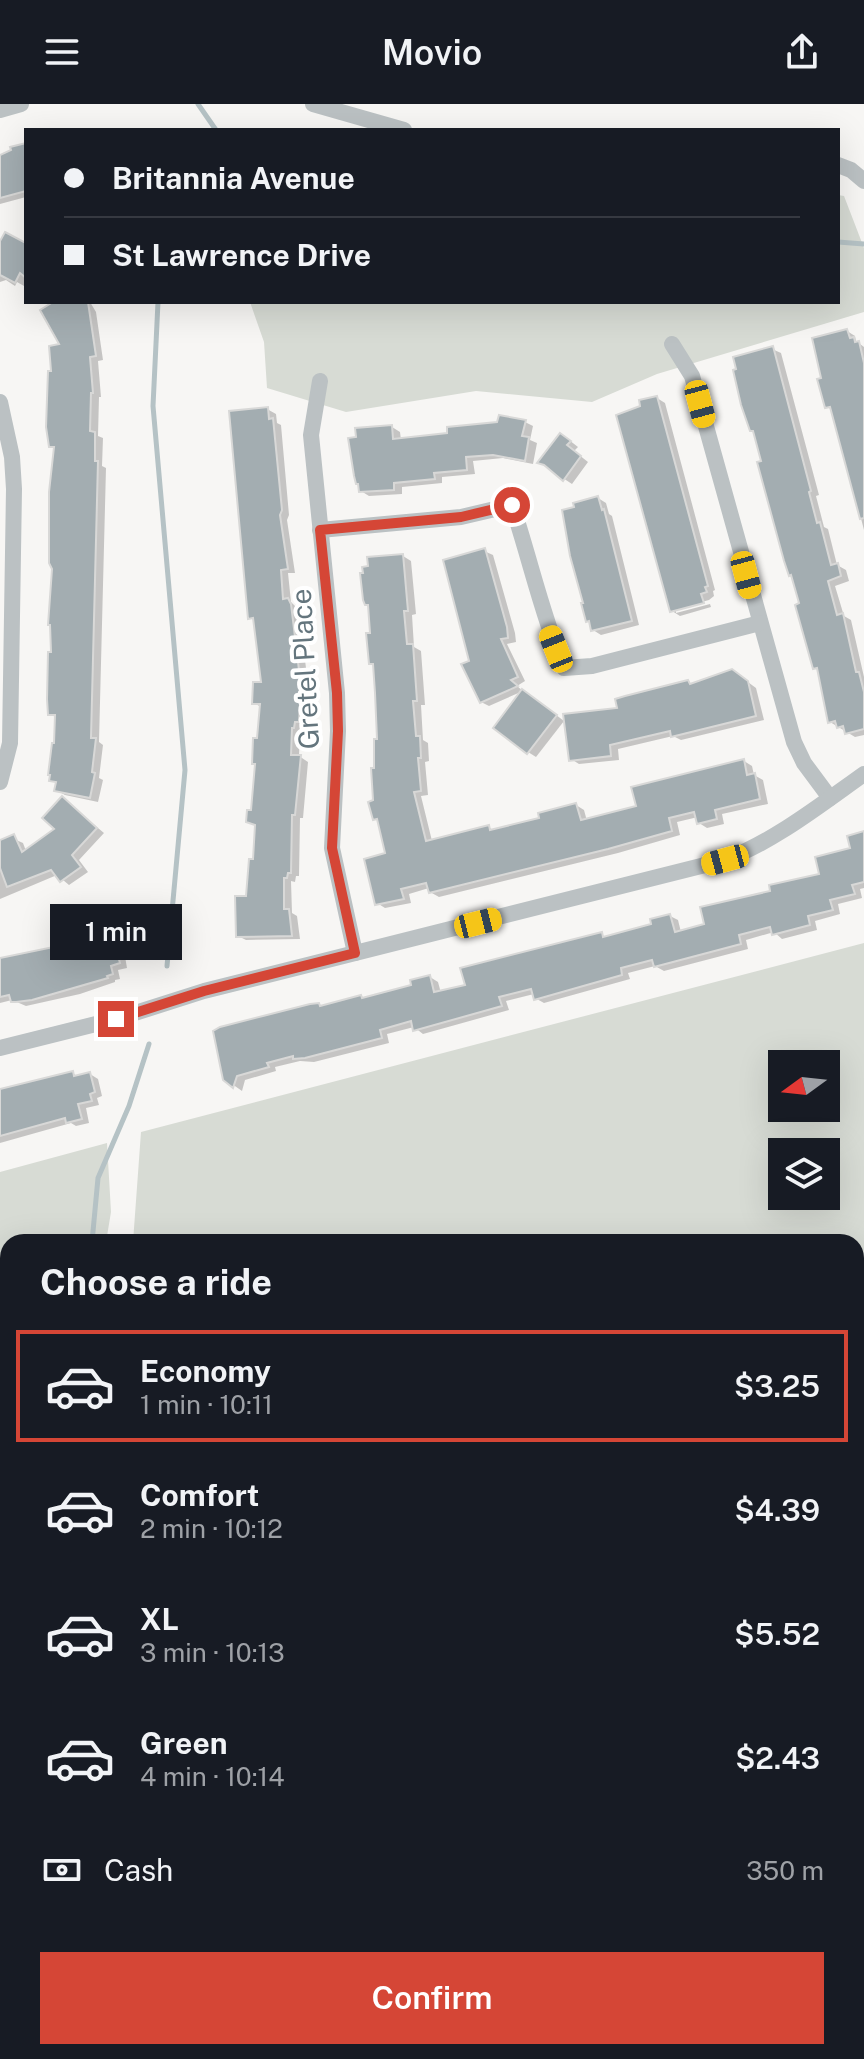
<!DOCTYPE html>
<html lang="en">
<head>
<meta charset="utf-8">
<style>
	body { margin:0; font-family:"Public Sans",sans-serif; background:#242831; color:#f1f3f6; height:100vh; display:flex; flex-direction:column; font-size:30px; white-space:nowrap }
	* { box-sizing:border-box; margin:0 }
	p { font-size:26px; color:#9ea1a6 }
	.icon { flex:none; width:44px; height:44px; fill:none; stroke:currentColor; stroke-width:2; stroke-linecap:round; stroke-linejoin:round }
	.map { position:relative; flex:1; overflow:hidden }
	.side { position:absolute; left:0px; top:1130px; width:864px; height:826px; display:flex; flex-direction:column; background:#171b24; border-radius:24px 24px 0 0; box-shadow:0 8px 32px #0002 }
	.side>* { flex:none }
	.guide { position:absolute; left:24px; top:24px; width:816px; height:176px; border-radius:0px; box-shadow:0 8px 32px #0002; display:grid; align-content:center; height:176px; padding:0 40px; background:#171b24 }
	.needle { width:52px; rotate:255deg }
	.tools { position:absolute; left:768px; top:946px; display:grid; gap:16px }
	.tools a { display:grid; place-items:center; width:72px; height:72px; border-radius:0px; background:#171b24; box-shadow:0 8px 32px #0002; font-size:40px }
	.end { position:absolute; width:36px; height:36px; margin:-18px; border:10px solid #d54636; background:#fff; box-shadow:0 0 0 4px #fff }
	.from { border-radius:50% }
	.bubble { position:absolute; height:56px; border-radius:0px; background:#171b24; box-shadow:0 8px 32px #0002; font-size:26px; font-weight:600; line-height:56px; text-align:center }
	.car { position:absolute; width:24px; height:48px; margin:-24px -12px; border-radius:10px; box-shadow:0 0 6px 2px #0007; background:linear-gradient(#f5c518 24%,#345 0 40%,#f5c518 0 76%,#345 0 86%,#f5c518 0) }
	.guide b { display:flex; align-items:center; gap:28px; height:76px; font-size:30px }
	.guide b+b { border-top:2px solid #363941 }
	.guide i { width:20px; height:20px; background:#f1f3f6 }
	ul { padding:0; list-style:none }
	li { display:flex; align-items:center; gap:24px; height:112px; margin:0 16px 12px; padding:0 24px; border:4px solid transparent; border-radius:0px }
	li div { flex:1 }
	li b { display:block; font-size:30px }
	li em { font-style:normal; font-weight:600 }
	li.selected { border-color:#d54636 }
	li>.icon { width:72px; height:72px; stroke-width:1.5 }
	h2 { padding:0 40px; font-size:36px; line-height:96px }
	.pay { display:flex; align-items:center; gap:20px; height:88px; padding:0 40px; font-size:30px }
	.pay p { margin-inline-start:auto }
	.primary-button { display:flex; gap:16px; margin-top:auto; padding:16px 40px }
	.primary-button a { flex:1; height:92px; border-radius:0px; background:#d54636; color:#fff; font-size:32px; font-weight:600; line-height:92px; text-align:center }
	header { display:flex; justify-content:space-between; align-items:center; height:104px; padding:0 40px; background:#171b24; font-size:36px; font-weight:600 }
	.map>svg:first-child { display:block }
	.built { fill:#e5e6e5 }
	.green { fill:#d7dbd4; fill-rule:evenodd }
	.shadow { fill:#0003 }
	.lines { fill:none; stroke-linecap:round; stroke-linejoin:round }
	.stream { stroke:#b5c2c5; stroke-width:5 }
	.building { fill:#a3adb1; stroke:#d8d8d7; stroke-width:2 }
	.secondary-casing { stroke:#b0b7ba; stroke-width:26 }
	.street { stroke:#bbc1c3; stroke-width:16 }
	.secondary { stroke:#fff; stroke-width:22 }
	.route { stroke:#d54636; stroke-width:10 }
	.labels { text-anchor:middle; stroke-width:8; stroke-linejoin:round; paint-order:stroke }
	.street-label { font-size:28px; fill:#64757d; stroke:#fff }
</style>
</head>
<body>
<header><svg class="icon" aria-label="menu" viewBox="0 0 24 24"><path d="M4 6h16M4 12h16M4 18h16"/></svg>Movio<svg class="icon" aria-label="share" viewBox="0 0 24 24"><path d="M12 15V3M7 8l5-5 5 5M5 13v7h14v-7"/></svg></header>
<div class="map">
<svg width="864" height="1955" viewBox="0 0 864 1955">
	<rect width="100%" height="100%" fill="#f7f6f4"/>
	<g class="built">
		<polygon points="864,1681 864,1897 860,1898 856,1880 856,1683"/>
		<polygon points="183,1948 560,1948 562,1955 185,1955"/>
	</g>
	<g class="green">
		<polygon points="838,91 844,92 864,144 864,208 657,270 592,298 476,287 346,308 267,284 264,238 250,198 838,198"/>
		<path d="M864,839V1358L856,1360V1138H133L141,1028ZM782,960H826V1004H782ZM782,1048H826V1092H782Z"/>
		<polygon points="107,1039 111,1108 106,1138 8,1138 8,1948 183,1948 185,1955 0,1955 0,1068"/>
	</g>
	<g class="shadow">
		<polygon points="26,41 26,93 0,100 0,51"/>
		<polygon points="0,141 26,141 24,182 17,178 15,182 6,176 0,178"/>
		<polygon points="56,198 90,198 96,208 103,256 98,257 101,293 99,293 98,332 103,334 102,362 106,364 99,638 103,641 99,674 103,676 98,698 65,691 56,686 58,680 51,676 57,614 50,610 54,550 56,345 51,342 53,268 62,242"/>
		<polygon points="847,227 855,232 856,237 864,243 864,426 833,306 827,303 824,275"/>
		<polygon points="772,245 781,249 819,391 816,392 824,423 828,425 837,461 846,466 849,477 835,482 844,512 851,516 864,573 864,631 855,633 830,618 820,567 815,564 801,501 755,328 751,326"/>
		<polygon points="657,294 665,299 715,486 713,487 714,492 709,496 676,505 676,509 710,500 711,503 680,512 672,507"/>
		<polygon points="267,305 276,310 277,319 281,321 289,411 287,416 295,469 288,469 291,498 299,506 309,589 307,622 303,621 302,628 300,628 299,652 308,658 303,714 300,714 299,772 296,772 295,778 291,777 292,809 297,812 300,835 246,836 238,832 254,758 257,723 248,717 253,708 261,603 254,599 263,581 256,517 250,514"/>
		<polygon points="525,318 533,322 530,336 537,339 533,360 503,354 473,357 475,370 442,373 442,379 402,383 402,390 369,392 361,387 392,323 400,328 401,336"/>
		<polygon points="569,336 578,343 574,347 588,358 572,380 540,359"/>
		<polygon points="598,394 606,399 609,410 612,412 639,521 601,531 593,526"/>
		<polygon points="484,447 493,451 515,529 516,538 507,540 525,577 517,582 523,587 489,602 481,598 472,558"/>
		<polygon points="403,452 411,457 416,510 412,511 414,543 421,547 425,601 421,601 423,636 428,639 429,657 425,658 428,691 421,692 432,737 488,723 495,727 542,715 576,701 584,706 587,717 638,704 744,657 752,662 754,671 763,676 768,700 722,710 724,720 707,724 699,719 698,713 677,718 680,731 618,749 439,793 430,788 429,784 409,790 411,799 385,804 377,799 388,751 380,718 375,715 379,637 372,531"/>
		<polygon points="741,573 756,584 764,616 681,636 673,632 618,645 619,656 579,660 571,655 620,605 688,578 693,581"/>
		<polygon points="531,592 564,617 536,653 528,648"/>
		<polygon points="62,694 104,729 79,756 88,768 69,781 57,771 0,795 0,746 14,735 23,739 26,747 57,725"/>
		<polygon points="864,729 864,784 860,785 862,794 838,800 840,810 815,817 817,826 782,835 774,828 746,836 748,845 664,867 655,862 628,869 630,875 544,899 535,894 534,890 506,897 509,906 423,930 414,923 387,930 389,939 314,958 300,957 275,963 276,967 245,976 242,987 225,975 319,901 324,903 364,895 414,883 430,873 438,878 441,889 467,882 602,831 607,834 654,822 670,812 678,816 681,828 707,821 773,788 821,771 852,745"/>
		<polygon points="98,830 103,833 114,830 122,835 127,864 118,866 120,875 115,876 115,878 80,890 26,902 12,896 0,899 0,857 81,839"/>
		<polygon points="72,969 79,973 90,970 98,975 102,992 97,994 99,1001 86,1004 89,1019 76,1022 71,1019 0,1039 0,987"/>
		<polygon points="282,1948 389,1948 391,1954 284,1955"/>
	</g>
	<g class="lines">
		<g class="stream">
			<polyline points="198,0 216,26"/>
			<polyline points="838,138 864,140"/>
			<polyline points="158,198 153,302 185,666 167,862"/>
			<polyline points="92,1138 98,1074 129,1002 149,940"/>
			<polyline points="192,1948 193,1955"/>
		</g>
	</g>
	<g class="building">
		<polygon points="26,39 26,87 0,94 0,51 11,46 10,43"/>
		<polygon points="5,128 26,139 26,174 20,169 15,179 0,171 0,137"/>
		<polygon points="53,198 88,198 96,252 90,253 93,289 91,289 90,327 95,328 95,357 98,357 91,634 96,634 92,668 95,669 90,694 54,687 56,678 49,677 50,671 48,671 52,639 54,639 55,611 48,611 47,595 48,548 51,548 50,521 48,521 52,465 49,459 49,388 54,343 49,343 46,323 48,267 51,267 49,242 59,240 40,206"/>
		<polygon points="847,225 850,234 854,233 855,238 859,237 864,259 864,414 860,415 830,303 825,304 817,275 821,274 812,234"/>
		<polygon points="773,242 811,387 809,388 817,419 820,418 831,461 838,459 841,472 828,477 837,511 843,509 856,568 859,568 864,588 864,625 845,630 843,622 837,624 835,617 828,619 817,564 813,565 795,501 799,499 791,471 789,472 784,457 757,358 761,357 753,327 750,327 741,301 733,266 736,265 733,253"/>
		<polygon points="657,292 708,482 705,483 707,488 701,490 704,499 670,508 616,311 640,302 639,296"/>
		<polygon points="268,303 269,315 273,314 282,406 280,411 288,465 281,466 283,495 288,494 291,500 301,583 299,618 295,618 294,624 292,624 291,651 301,651 295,711 292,711 291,769 288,769 287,774 284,774 284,805 289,805 292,832 236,833 235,792 246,792 249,755 253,755 255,721 246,718 247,706 251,706 255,660 252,660 253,634 257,634 260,600 252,600 253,578 261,578 253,514 248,515 229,307"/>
		<polygon points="499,311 526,316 522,332 529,333 525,357 493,351 466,353 467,366 434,369 435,375 394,379 394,386 359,388 358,380 356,380 354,372 348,334 356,333 355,324 392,321 393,335 447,329 447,323 497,318"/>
		<polygon points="560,329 571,337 567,341 581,352 563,377 544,361 537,359"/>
		<polygon points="598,392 602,406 604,405 632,517 591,527 589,517 586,518 581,499 583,499 570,452 562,406 574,403 573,399"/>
		<polygon points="485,444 507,523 508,534 501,535 518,573 511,576 518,582 480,599 461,560 469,557 443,456"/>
		<polygon points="403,450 408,507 404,507 407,540 413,540 417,597 413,597 416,632 420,632 421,654 418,654 421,687 414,688 426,737 489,721 490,726 539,714 538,709 576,699 581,716 636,702 631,683 744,655 747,671 755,669 760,695 715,706 717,715 697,720 694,708 669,714 672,727 608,745 429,789 426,779 401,785 404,795 375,801 364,755 385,749 377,715 373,716 368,698 373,696 371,664 374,664 374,635 377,635 375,589 373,560 369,560 366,529 370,529 368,501 365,501 363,496 360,469 363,469 362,463 368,462 367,453"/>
		<polygon points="732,565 748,577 756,612 671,633 670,627 610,641 611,652 569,657 563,610 617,604 615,595 625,592 688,576 690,580"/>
		<polygon points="522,585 557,611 527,650 493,624"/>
		<polygon points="62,692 97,724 72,751 81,763 60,778 51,766 7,783 0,764 0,736 14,730 22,748 54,725 42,714"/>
		<polygon points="864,727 864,778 852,781 855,790 830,796 833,806 808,812 810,821 772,831 770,823 739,831 741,840 654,863 652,856 621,864 622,871 534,896 531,885 499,893 502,902 413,927 411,917 380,926 382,934 305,954 293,955 293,952 267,959 269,963 237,972 233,984 223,976 213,927 220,923 310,900 319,899 320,902 361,891 362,894 411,881 410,876 430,871 434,888 465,881 460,864 602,828 603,833 651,820 650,815 670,810 675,828 704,820 700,803 770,787 769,781 819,770 815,753 850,744 847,732"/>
		<polygon points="98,828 99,832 114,828 119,847 117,848 120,859 111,862 113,870 107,872 108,874 32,896 16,898 11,898 9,891 0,893 0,854 78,838 77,834"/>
		<polygon points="73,967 74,972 90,968 95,988 90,990 92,997 78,1000 82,1015 66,1019 65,1014 0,1032 0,985"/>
	</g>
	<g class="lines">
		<g class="secondary-casing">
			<g id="secondary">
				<polyline points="856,1924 864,1922"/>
				<polyline points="731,1955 759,1948"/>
			</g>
		</g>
		<g class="street">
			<polyline points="313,0 404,26"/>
			<polyline points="0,6 21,0"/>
			<polyline points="838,61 851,66 864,77"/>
			<polyline points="672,240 692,272 794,638 804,659 830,694"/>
			<polyline points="320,277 311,331 337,589 338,627 332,744 355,849"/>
			<polyline points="0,298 12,353 14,385 10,639 0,678"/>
			<path d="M320,426L461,413L512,401C530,455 542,511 564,564L592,562L760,519"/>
			<path d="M0,944L116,915L204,887L725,756C776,736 819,702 864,670"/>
		</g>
		<use href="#secondary" class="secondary"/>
	</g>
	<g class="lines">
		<polyline class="route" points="116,915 204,887 355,849 332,744 338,627 337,589 320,426 461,413 512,401"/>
	</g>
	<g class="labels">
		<g class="street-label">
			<text transform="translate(305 565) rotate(-93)" y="10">Gretel Place</text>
		</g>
	</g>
</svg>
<div class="tools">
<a><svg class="needle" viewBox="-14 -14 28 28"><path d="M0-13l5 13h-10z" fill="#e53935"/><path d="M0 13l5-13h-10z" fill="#9ea1a6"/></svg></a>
<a><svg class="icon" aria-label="layers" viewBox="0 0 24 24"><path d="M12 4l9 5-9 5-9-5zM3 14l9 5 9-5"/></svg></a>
</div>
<i class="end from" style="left:512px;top:401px"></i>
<i class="end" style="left:116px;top:915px"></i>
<div class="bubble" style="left:50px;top:800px;width:132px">1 min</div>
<i class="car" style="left:700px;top:300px;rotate:165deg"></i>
<i class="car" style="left:746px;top:471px;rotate:165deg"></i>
<i class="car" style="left:556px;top:545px;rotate:338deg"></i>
<i class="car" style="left:725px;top:756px;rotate:255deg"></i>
<i class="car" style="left:478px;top:819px;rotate:76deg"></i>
<div class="guide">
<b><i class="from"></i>Britannia Avenue</b>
<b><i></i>St Lawrence Drive</b>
</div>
<section class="side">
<h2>Choose a ride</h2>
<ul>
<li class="selected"><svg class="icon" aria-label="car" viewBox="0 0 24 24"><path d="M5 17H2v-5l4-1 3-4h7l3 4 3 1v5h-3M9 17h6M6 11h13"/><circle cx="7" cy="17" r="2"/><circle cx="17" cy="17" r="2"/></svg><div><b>Economy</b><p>1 min · 10:11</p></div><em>$3.25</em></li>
<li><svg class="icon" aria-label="car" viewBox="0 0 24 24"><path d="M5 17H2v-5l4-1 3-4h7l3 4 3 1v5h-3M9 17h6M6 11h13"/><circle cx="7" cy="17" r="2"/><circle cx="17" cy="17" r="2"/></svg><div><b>Comfort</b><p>2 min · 10:12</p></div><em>$4.39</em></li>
<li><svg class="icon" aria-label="car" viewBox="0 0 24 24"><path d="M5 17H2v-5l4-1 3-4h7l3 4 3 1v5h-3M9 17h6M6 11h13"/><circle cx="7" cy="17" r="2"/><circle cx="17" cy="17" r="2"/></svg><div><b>XL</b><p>3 min · 10:13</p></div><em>$5.52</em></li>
<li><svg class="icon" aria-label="car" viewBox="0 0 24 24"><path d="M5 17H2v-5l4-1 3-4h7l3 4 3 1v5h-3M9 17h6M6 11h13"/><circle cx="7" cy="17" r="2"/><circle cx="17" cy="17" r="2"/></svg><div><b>Green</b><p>4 min · 10:14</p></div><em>$2.43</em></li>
</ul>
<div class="pay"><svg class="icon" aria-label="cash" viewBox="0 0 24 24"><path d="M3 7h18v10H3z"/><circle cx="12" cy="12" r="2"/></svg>Cash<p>350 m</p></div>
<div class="primary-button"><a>Confirm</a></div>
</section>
</div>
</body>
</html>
